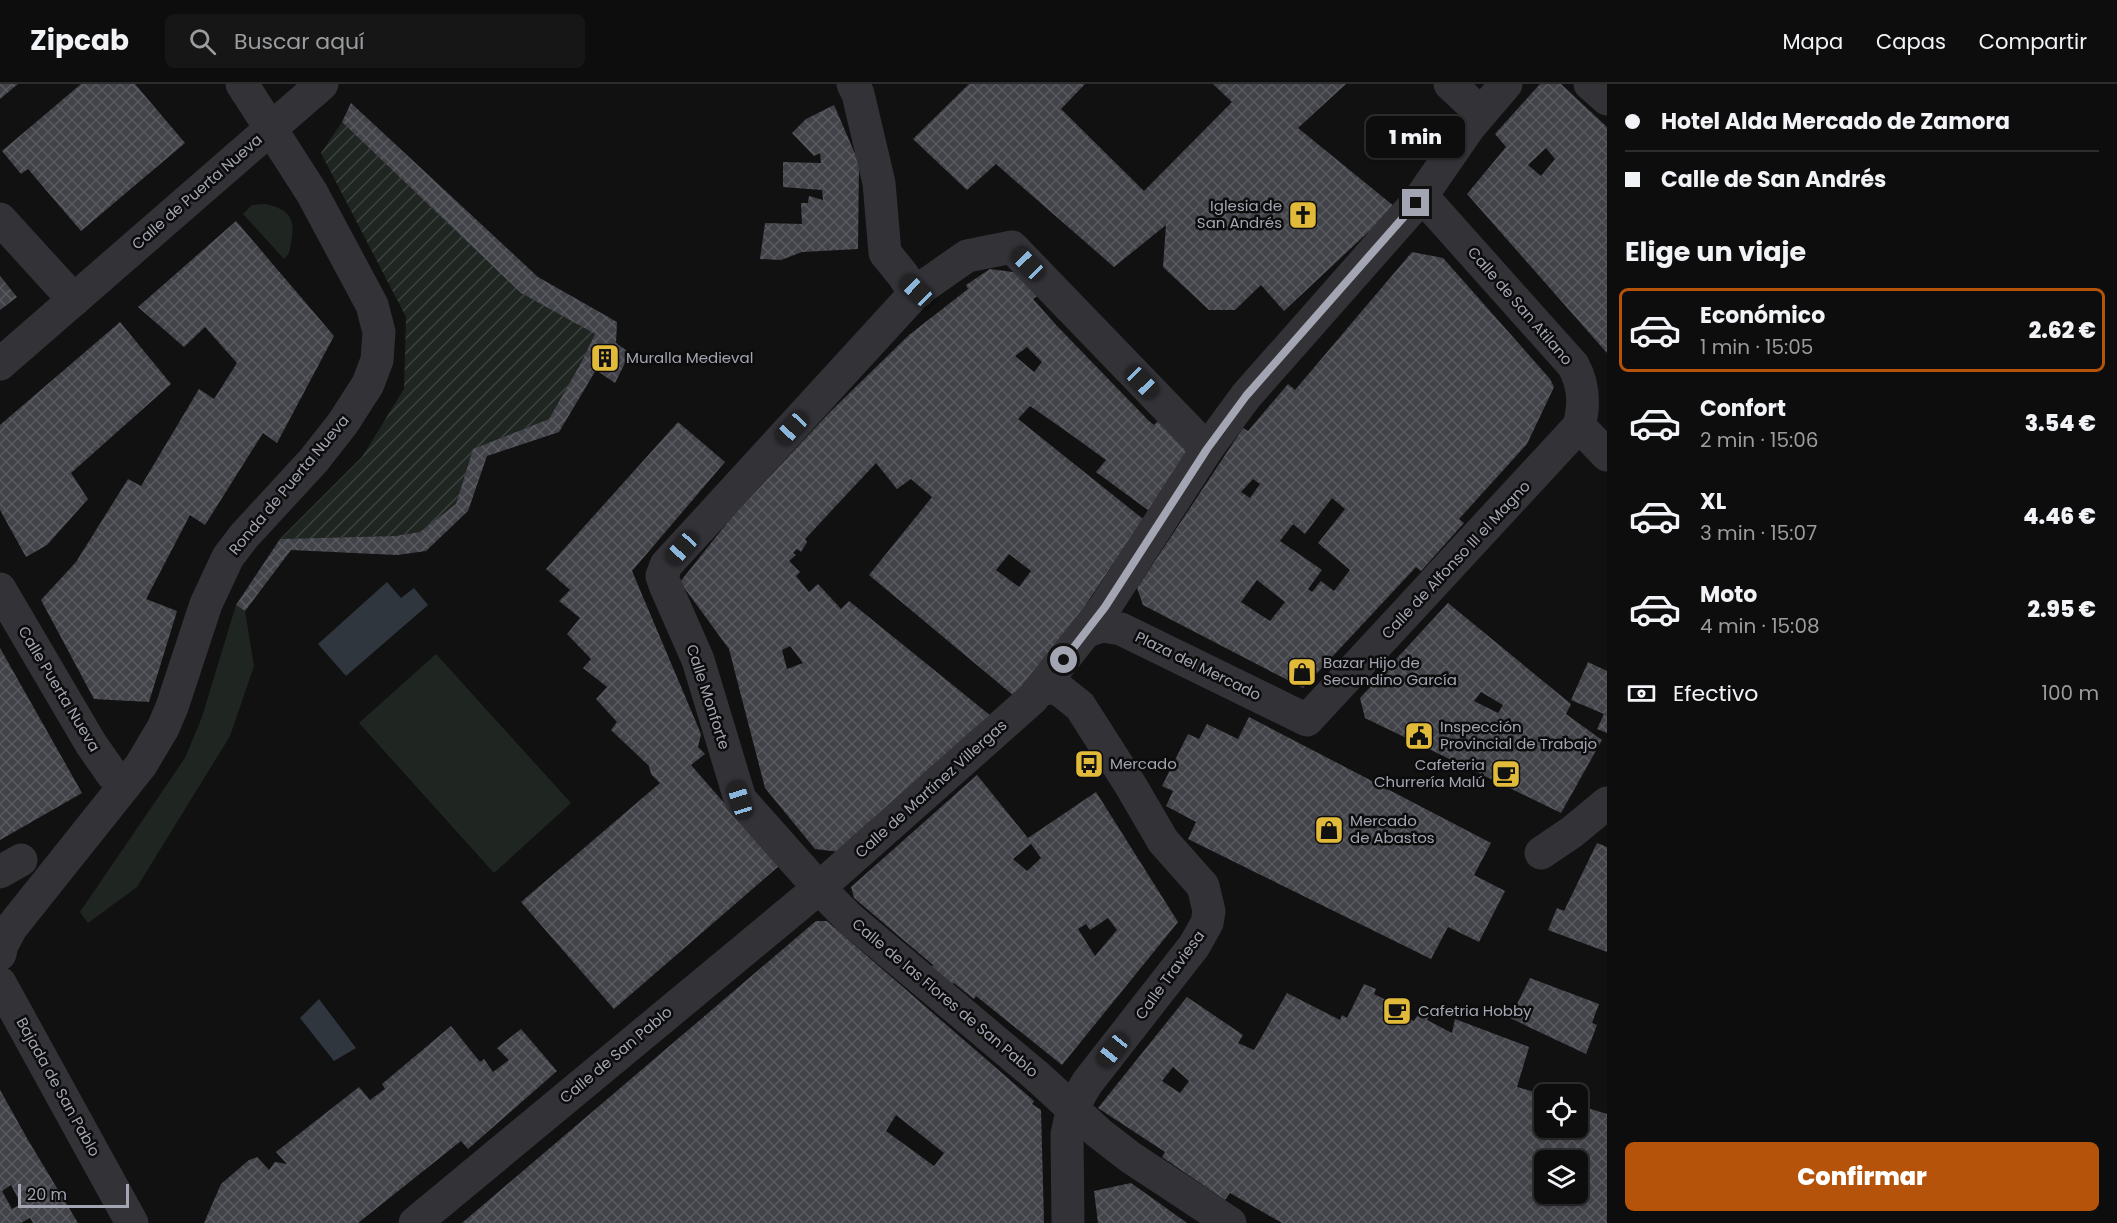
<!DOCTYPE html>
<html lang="es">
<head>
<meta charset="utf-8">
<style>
	body { margin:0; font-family:Poppins,sans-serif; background:#161617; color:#f1f3f6; height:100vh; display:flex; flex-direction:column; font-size:22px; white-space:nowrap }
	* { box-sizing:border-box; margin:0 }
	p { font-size:20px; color:#9a9c9e }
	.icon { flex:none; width:33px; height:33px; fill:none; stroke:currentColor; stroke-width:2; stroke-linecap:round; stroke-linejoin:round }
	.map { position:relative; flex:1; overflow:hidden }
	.panel { display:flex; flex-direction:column; background:#0d0d0e; width:510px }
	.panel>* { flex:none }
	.banner { display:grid; align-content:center; height:132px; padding:0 18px; background:#0d0d0e }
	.fabs { position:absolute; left:1534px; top:1000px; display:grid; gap:12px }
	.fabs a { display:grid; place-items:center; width:54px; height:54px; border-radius:9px; background:#0d0d0e; box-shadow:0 2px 4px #0004,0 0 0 2px #2d2d2e; font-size:30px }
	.scale { position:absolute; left:18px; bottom:15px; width:111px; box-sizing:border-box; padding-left:6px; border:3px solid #a3a6b2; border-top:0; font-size:16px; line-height:21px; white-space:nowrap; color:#a3a6b2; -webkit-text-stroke:4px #0c0c0d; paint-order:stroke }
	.end { position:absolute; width:27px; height:27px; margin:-14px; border:8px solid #a3a6b2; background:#111; box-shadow:0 0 0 3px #111 }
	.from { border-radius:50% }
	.bubble { position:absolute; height:42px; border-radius:9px; background:#0d0d0e; box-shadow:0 2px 4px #0004,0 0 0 2px #2d2d2e; font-size:20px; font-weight:800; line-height:42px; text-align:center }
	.car { position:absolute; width:18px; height:36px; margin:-18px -9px; border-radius:8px; box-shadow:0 0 4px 2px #0007; background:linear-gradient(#222 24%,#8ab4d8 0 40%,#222 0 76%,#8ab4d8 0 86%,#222 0) }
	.banner b { display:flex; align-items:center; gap:21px; height:57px; font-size:22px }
	.banner b+b { border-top:2px solid #2d2d2e }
	.banner i { width:15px; height:15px; background:#f1f3f6 }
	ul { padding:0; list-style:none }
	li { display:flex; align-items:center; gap:18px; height:84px; margin:0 12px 9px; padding:0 6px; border:3px solid transparent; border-radius:9px }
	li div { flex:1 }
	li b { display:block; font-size:22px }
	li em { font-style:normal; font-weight:800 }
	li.active { border-color:#b45309 }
	li>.icon { width:54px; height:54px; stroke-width:1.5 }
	h2 { padding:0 18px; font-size:27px; line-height:72px }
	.pay { display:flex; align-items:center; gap:15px; height:66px; padding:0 18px; font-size:22px }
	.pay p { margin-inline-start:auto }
	.action { display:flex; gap:12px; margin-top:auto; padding:12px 18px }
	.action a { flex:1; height:69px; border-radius:9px; background:#b45309; color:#fff; font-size:24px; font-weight:800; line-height:69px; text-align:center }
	header { display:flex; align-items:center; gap:36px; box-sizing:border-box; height:84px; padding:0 30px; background:#0d0d0e; border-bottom:2px solid #2d2d2e }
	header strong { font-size:28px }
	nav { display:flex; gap:33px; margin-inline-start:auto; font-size:21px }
	.search { width:420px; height:54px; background:#161617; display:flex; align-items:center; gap:15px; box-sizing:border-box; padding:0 21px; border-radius:9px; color:#9a9c9e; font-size:22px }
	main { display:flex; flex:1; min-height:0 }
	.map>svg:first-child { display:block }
	.grass { fill:#1f2621 }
	.garden { fill:url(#garden-furrows) }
	.water { fill:#2f363e }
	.building { fill:url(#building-cross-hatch); fill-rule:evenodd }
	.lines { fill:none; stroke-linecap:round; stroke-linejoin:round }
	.minor { stroke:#323237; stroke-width:33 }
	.route { stroke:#a3a6b2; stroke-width:8 }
	.labels { text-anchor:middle; stroke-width:5; stroke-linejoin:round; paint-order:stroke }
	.street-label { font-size:15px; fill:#a3a6b2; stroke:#0c0c0d }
	.poi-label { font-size:15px; fill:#a3a6b2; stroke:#0c0c0d; text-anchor:start }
</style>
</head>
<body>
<header>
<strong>Zipcab</strong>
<div class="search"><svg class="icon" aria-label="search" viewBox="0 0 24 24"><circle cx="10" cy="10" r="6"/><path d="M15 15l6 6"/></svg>Buscar aquí</div>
<nav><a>Mapa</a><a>Capas</a><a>Compartir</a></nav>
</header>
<main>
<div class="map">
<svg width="1607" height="1139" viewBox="0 0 1607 1139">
	<defs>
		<pattern id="garden-furrows" width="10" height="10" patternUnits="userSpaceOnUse" patternTransform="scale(1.5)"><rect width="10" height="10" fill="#1f2621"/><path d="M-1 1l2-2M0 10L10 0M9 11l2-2" fill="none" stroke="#3c423f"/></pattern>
		<pattern id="building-cross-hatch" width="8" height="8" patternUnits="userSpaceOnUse" patternTransform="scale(1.5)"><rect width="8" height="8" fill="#424348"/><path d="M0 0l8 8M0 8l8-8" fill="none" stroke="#5a5b60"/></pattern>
	</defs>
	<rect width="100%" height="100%" fill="#111112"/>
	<g class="grass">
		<path d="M266,120C289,126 296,133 291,158C290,165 290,170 284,175L243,130L252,121Z"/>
		<polygon points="236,521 245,527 254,582 230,652 137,803 88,839 80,828 185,674 202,633"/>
		<polygon points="436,570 571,719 494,789 359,639"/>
	</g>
	<polygon class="garden" points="342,38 521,209 595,250 581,279 549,335 473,365 456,420 420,448 395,452 280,455 362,373 404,305 406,233 321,69"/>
	<g class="water">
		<polygon points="387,498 401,514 414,504 428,521 346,592 318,560"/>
		<polygon points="319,915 356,964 334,977 300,934"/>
	</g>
	<g class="building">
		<polygon points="0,0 18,0 0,15"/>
		<polygon points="81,0 135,0 185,59 81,147 28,85 21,90 2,67"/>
		<polygon points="969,0 1085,0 1061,25 1144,107 1232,18 1213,0 1346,0 1298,44 1395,123 1284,227 1261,201 1235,226 1209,226 1163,183 1166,141 1114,183 996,80 967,106 913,55"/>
		<path d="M1540,0H1561L1607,43V269L1467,110L1506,63L1495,50ZM1546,64L1555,75L1541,92L1528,81Z"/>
		<polygon points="351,19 538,193 617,238 616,259 630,269 615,299 596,286 559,348 487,372 468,427 426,467 397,471 291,466 245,527 236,521 280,455 395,452 420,448 456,420 473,365 549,335 581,279 595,250 521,209 342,38"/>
		<polygon points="834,21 859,79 858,165 802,168 781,176 760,175 765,139 802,140 801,119 808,119 809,112 823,116 822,106 783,103 783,78 821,79 820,69 814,72 792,49 806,35"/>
		<polygon points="236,137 334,252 277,359 263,349 205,441 190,431 146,515 177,527 149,618 94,615 41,516 76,478 128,395 141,402 199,305 214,315 237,279 205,243 184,263 138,223"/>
		<path d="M1412,168L1443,174L1550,295L1554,303L1527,360L1459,435L1464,439L1421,487L1416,483L1303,604L1143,521L1137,504L1243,344L1248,347L1288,300L1295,306ZM1253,395L1260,400L1250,414L1241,408ZM1332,414L1345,425L1318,459L1350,486L1334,507L1321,497L1312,508L1308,505L1322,486L1280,457L1293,440L1305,450ZM1257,496L1285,518L1270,537L1241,518Z"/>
		<path d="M990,185L1020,189L1040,210L1033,215L1056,241L1149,337L1154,341L1159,336L1191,371L1152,429L1096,388L1106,376L1066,347L1030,322L1018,335L1143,435L1081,528L1014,612L869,491L932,413L911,395L897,405L876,379L805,455L807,458L801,468L797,465L793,469L796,471L789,477L800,488L796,492L809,508L818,500L841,525L849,517L991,632L840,768L815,765L765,704L729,565L680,498L731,434L830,328L909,251L968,205L966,201ZM1027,263L1042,278L1034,288L1015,272ZM1009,470L1031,487L1019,503L996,486ZM790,562L803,579L787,585L782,566Z"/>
		<polygon points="0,192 17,213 0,226"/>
		<polygon points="120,238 171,300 71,389 88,415 47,461 26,473 0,426 0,341"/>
		<polygon points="678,338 725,378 632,487 701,650 698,663 705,670 691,681 779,782 614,925 521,818 660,699 651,690 649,682 611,646 617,638 596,615 607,603 583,584 591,575 567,550 580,534 559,517 570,506 546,485"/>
		<path d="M1448,519L1571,620L1566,630L1602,656L1561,729L1365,634L1360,614ZM1481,608L1503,621L1498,629L1474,617Z"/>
		<polygon points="0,564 82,709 0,756"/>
		<polygon points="1588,578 1607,587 1607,649 1597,645 1604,630 1571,616"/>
		<polygon points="1249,633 1491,759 1474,791 1505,807 1479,858 1448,843 1431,875 1188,755 1196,738 1166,722 1173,707 1162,702 1188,650 1199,655 1207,640 1238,655"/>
		<path d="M977,691L1028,754L1096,708L1178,838L1062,981L976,912L974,915L954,899L948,903L930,886L933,881L854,814L851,803ZM1031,760L1041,774L1027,787L1013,775ZM1108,834L1117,846L1095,872L1078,845L1086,840L1090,846Z"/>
		<polygon points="1597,759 1607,763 1607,868 1548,846 1557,824 1564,827"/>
		<path d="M816,837H827L1034,1017L1032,1020L1041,1026L1044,1139H462ZM896,1031L944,1069L934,1082L886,1047Z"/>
		<polygon points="1530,894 1599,920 1592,939 1597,941 1586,970 1510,934"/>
		<path d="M1364,900L1376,905L1374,910L1396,921L1399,917L1409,922L1403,932L1414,937L1420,927L1429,932L1427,936L1452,949L1455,935L1529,963L1517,1003L1545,1011V1044H1578V1021L1607,1030V1139H1282L1230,1109L1225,1116L1162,1073L1165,1068L1098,1024L1187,913L1243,951L1238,959L1254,966L1287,909L1340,936L1342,931L1347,934ZM1173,983L1189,997L1180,1009L1162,997ZM1545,1077H1578V1110H1545Z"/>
		<polygon points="451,942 480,978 484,975 493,988 509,976 497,964 521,945 557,987 468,1065 461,1057 358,1139 204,1139 221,1100 249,1076 257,1073 269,1086 275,1078 287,1080 276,1068 359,1003 370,1016 385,1005 382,1000"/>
		<path d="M0,1006L28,1056L78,1139H33L30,1134L21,1139H0ZM11,1101L21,1120L12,1125L2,1107Z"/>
		<polygon points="1131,1099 1187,1139 1098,1139 1094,1107"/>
	</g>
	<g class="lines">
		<g class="minor">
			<polyline points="853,0 858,10 879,99 885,169 903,191"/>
			<polyline points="1450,0 1481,29"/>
			<polyline points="1590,0 1607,15"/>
			<polyline points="0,135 74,216"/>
			<polyline points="906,196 917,207 967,172 1012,163 1207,365"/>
			<polyline points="917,207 666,481 662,492 665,501 698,576 740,715 819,804 850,835 1038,993 1099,1049 1130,1073 1230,1139"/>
			<polyline points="0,280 322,0"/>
			<polyline points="1579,342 1607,371"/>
			<polyline points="0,505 91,660 112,690 124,702"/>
			<path d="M1087,547L1102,542L1121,545L1307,636L1579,342C1585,320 1584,301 1573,281L1422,112"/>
			<polyline points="1042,605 1053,604 1060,606 1080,622 1131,702 1163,757 1203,802 1209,827 1207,839 1194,862 1087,999 1073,1023 1067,1050 1068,1139"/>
			<polyline points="1541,769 1572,748 1607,719"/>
			<polyline points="0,788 21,776"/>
			<polyline points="0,870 2,861 11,844 141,681 163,644 172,623 206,520 228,473 244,452 314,376 343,339 368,300 377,276 379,248 372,221 312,109 242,0"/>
			<polyline points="0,899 132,1139"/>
			<polyline points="415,1139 819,804 1032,615 1105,523 1207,365 1246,312 1419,116 1470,42 1506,0"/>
		</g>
	</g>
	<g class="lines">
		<polyline class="route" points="1064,576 1105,523 1207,365 1246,312 1416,119"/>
	</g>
	<defs>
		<g id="church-square" transform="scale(1.5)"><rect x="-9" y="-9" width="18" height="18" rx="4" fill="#e2ba39" stroke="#0c0c0d"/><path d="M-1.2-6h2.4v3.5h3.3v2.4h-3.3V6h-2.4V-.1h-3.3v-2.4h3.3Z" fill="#111"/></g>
		<g id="building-square" transform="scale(1.5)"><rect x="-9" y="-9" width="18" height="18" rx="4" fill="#e2ba39" stroke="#0c0c0d"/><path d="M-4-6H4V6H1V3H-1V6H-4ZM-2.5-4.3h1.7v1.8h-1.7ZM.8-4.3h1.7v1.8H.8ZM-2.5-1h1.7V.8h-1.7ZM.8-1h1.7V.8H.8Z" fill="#111"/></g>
		<g id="shop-square" transform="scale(1.5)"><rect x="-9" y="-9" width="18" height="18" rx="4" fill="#e2ba39" stroke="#0c0c0d"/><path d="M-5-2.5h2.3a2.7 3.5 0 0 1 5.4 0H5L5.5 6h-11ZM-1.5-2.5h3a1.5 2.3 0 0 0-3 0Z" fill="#111"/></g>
		<g id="civic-square" transform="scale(1.5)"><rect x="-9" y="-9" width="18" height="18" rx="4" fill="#e2ba39" stroke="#0c0c0d"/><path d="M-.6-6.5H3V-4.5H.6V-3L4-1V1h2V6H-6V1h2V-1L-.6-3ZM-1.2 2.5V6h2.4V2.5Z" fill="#111"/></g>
		<g id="bus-square" transform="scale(1.5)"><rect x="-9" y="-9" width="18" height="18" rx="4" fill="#e2ba39" stroke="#0c0c0d"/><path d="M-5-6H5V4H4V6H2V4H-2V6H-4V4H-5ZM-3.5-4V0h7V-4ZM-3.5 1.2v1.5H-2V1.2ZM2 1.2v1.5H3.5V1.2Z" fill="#111"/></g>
		<g id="cafe-square" transform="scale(1.5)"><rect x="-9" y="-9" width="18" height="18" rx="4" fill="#e2ba39" stroke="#0c0c0d"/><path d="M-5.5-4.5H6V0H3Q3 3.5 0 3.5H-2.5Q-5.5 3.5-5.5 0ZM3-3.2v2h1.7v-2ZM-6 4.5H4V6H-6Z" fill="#111"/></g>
	</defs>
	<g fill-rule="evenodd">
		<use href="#church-square" x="1303" y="131"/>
		<use href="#building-square" x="605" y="274"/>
		<use href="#shop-square" x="1302" y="588"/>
		<use href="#civic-square" x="1419" y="652"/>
		<use href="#bus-square" x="1089" y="680"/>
		<use href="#cafe-square" x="1506" y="690"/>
		<use href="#shop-square" x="1329" y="746"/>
		<use href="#cafe-square" x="1397" y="927"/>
	</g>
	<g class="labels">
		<g class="street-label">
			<text transform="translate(197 108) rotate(-41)" y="5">Calle de Puerta Nueva</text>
			<text transform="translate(1520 222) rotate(49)" y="5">Calle de San Atilano</text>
			<text transform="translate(289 401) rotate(-50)" y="5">Ronda de Puerta Nueva</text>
			<text transform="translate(1456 476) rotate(-47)" y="5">Calle de Alfonso III el Magno</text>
			<text transform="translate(1198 582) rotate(26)" y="5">Plaza del Mercado</text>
			<text transform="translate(59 605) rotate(59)" y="5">Calle Puerta Nueva</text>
			<text transform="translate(708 613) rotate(72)" y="5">Calle Monforte</text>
			<text transform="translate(931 705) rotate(-42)" y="5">Calle de Martínez Villergas</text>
			<text transform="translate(1170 891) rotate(-54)" y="5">Calle Traviesa</text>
			<text transform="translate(945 914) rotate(40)" y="5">Calle de las Flores de San Pablo</text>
			<text transform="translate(616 971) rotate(-40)" y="5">Calle de San Pablo</text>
			<text transform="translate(58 1003) rotate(61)" y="5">Bajada de San Pablo</text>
		</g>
		<g class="poi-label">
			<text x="1282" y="127" text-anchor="end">Iglesia de<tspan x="1282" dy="17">San Andrés</tspan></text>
			<text x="626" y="279">Muralla Medieval</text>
			<text x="1323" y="584">Bazar Hijo de<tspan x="1323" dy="17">Secundino García</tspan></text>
			<text x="1440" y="648">Inspección<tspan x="1440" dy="17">Provincial de Trabajo</tspan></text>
			<text x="1110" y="685">Mercado</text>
			<text x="1485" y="686" text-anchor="end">Cafeteria<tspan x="1485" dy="17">Churrería Malú</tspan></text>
			<text x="1350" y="742">Mercado<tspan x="1350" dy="17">de Abastos</tspan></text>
			<text x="1418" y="932">Cafetria Hobby</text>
		</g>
	</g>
</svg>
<div class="fabs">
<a><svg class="icon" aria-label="locate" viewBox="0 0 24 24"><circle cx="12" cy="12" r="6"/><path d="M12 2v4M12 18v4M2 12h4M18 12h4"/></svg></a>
<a><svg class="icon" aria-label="layers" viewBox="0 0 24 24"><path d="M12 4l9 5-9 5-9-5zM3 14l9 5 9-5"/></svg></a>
</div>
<div class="scale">20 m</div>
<i class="end from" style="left:1064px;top:576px"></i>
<i class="end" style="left:1416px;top:119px"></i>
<div class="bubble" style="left:1366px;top:32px;width:99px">1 min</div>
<i class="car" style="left:1028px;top:180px;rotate:316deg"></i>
<i class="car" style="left:917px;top:207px;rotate:314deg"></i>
<i class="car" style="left:1142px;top:298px;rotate:136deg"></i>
<i class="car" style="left:792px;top:344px;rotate:223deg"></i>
<i class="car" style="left:682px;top:464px;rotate:222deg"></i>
<i class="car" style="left:740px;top:716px;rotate:343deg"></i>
<i class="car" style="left:1113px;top:966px;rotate:219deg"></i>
</div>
<section class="panel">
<div class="banner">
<b><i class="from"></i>Hotel Alda Mercado de Zamora</b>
<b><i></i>Calle de San Andrés</b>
</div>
<h2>Elige un viaje</h2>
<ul>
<li class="active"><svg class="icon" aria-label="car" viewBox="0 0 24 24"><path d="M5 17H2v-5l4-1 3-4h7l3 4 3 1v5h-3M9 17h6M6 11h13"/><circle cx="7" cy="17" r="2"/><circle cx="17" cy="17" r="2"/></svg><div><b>Económico</b><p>1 min · 15:05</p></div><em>2.62 €</em></li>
<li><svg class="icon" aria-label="car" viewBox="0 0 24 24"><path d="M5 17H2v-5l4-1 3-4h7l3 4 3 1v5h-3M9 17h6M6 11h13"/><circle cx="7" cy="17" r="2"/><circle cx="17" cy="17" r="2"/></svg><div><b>Confort</b><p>2 min · 15:06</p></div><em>3.54 €</em></li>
<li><svg class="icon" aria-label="car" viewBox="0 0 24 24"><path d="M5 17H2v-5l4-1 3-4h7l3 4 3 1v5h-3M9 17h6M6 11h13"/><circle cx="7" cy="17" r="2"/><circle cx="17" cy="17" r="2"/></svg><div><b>XL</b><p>3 min · 15:07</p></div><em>4.46 €</em></li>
<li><svg class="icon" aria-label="car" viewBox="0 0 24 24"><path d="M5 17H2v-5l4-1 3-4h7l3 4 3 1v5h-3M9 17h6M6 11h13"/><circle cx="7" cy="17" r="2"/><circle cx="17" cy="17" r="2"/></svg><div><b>Moto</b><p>4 min · 15:08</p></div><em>2.95 €</em></li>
</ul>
<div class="pay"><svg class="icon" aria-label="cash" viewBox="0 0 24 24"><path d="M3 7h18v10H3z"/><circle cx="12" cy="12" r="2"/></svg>Efectivo<p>100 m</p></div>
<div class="action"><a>Confirmar</a></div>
</section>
</main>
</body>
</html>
